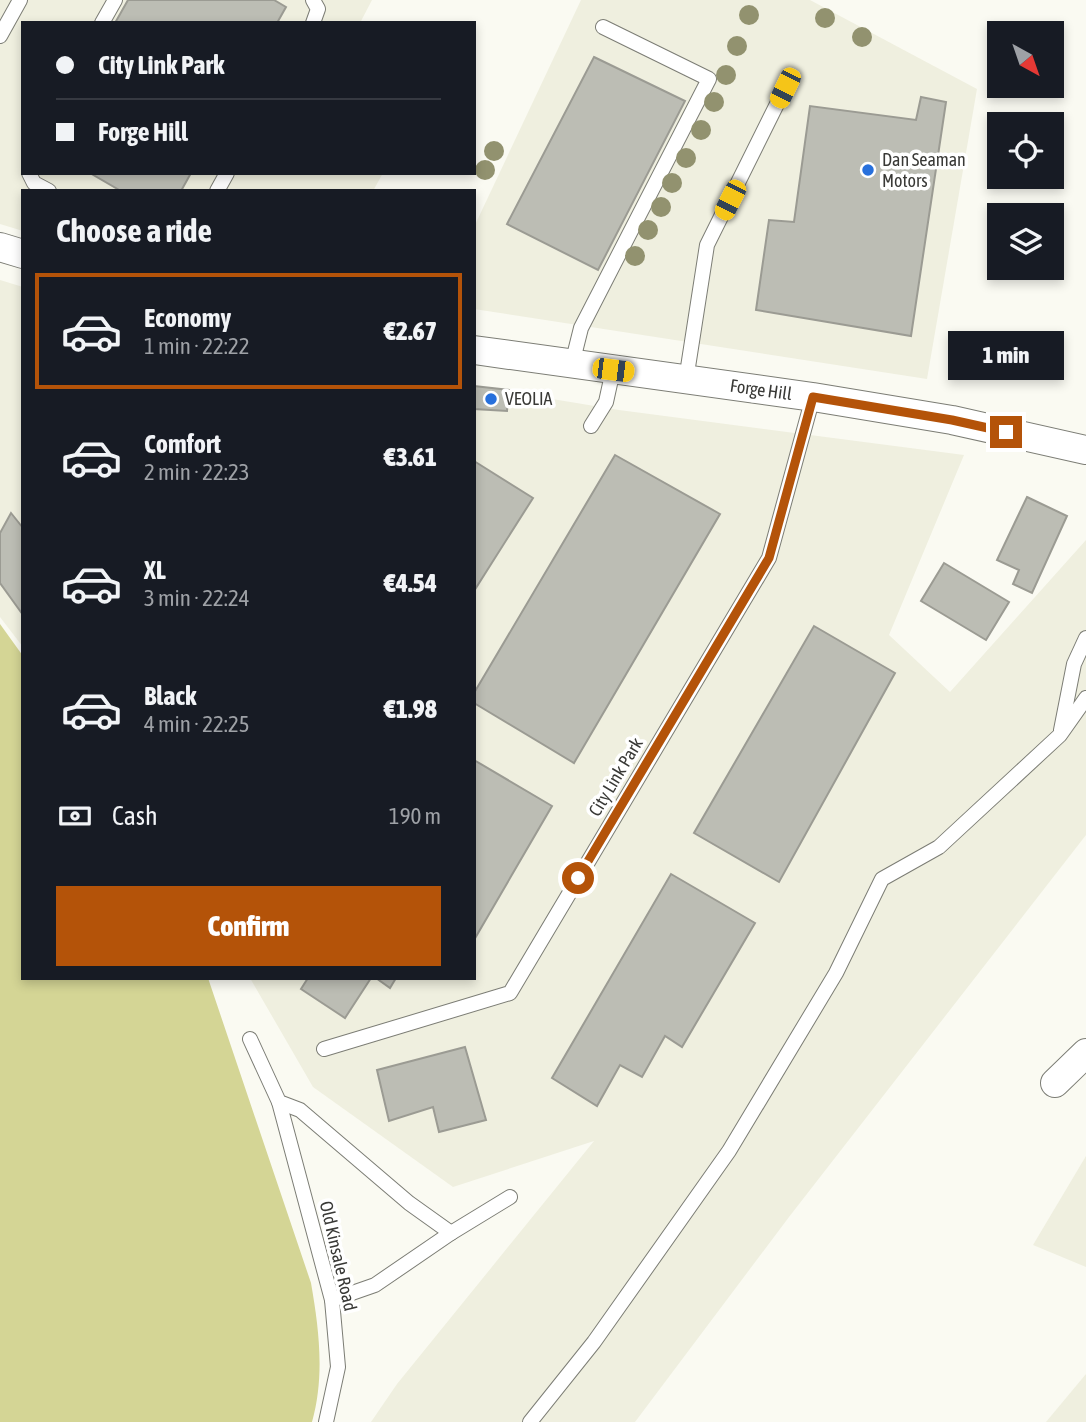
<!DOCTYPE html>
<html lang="en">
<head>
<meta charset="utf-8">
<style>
	body { margin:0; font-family:"Asap Condensed",sans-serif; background:#242831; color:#f1f3f6; height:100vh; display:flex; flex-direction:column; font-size:26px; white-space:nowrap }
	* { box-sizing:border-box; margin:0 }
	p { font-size:23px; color:#9ea1a6 }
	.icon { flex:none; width:38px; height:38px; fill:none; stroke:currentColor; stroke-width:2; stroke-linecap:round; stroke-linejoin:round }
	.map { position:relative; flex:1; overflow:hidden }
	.side { position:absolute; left:21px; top:189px; width:455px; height:791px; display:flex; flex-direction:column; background:#171b24; border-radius:0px; box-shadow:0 4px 10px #0003 }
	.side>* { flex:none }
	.banner { position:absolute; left:21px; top:21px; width:455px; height:154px; border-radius:0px; box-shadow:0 4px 10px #0003; display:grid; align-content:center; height:154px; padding:0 35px; background:#171b24 }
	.needle { width:46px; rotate:140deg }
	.controls { position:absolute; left:987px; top:21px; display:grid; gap:14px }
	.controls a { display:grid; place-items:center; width:77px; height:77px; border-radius:0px; background:#171b24; box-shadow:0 4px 10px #0003; font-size:35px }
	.end { position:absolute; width:32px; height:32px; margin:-16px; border:9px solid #b45309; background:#fff; box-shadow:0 0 0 4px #fff }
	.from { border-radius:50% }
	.bubble { position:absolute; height:49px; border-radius:0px; background:#171b24; box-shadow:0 4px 10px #0003; font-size:23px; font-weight:800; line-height:49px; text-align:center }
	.car { position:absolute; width:21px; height:42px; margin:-21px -10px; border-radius:9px; box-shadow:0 0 5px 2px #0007; background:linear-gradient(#f5c518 24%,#345 0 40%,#f5c518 0 76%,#345 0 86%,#f5c518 0) }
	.banner b { display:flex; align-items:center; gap:24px; height:66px; font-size:26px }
	.banner b+b { border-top:2px solid #363941 }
	.banner i { width:18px; height:18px; background:#f1f3f6 }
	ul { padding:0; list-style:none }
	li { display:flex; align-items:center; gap:21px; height:116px; margin:0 14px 10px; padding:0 21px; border:4px solid transparent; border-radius:0px }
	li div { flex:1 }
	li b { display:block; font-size:26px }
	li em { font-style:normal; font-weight:800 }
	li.active { border-color:#b45309 }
	li>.icon { width:63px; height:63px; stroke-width:1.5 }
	h2 { padding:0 35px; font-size:32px; line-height:84px }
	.pay { display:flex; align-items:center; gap:18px; height:77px; padding:0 35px; font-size:26px }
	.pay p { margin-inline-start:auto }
	.primary-button { display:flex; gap:14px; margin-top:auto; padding:14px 35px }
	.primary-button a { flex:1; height:80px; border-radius:0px; background:#b45309; color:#fff; font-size:28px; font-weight:800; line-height:80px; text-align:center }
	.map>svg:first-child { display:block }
	.built { fill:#efefdf }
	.green { fill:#d4d595 }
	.building { fill:#bcbdb4; stroke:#9b9b93; stroke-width:2 }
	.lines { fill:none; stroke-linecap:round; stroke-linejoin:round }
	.service-casing { stroke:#7c7d75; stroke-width:16 }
	.minor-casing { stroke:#7c7d75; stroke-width:30 }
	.service { stroke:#fff; stroke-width:14 }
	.minor { stroke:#fff; stroke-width:28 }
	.tree { fill:#92926f }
	.route { stroke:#b45309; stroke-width:9 }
	.poi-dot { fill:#2770dc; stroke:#fff; stroke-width:2.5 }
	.labels { text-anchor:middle; stroke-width:7; stroke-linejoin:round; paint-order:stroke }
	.poi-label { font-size:18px; fill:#393936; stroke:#fff; text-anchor:start }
	.street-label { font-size:18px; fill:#393936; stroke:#fff }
</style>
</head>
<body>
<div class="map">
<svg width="1086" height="1422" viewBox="0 0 1086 1422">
	<rect width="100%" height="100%" fill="#fafaf2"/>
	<g class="built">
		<polygon points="0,0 372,0 360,23 23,23 23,173 383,173 373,191 23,191 23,231 0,224"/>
		<polygon points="581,0 810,0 977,89 927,379 474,309 474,227"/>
		<polygon points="0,280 23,287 23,647 0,617"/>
		<polygon points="474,386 619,410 964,455 889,635 950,692 1086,540 1086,835 789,1217 635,1422 371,1422 397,1384 594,1141 453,1187 313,1087 250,978 474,978"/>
		<polygon points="1086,1156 1086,1267 1033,1245"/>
		<polygon points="1086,1374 1086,1422 1046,1422"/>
	</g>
	<path class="green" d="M0,624L23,656V978H208L311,1283C319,1329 325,1376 312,1422H0Z"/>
	<g class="building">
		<polygon points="128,0 274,0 286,7 277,23 115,23"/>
		<polygon points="594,57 685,101 598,270 507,224"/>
		<polygon points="921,97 946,102 911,336 756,310 769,220 794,222 810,106 916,120"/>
		<polygon points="90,173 191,173 181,191 121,191"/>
		<polygon points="474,386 509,390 507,411 474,409"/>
		<polygon points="615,455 720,514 574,763 474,703 474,693"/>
		<polygon points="474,461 533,498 474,591"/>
		<polygon points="1027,497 1067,516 1032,593 1013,584 1019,570 997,560"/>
		<polygon points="11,513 23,528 23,615 0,583 0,533"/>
		<polygon points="944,563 1009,602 986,640 921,601"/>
		<polygon points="814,626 895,673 779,882 694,833"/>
		<polygon points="474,760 552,806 474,940"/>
		<polygon points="671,874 755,923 682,1047 665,1036 642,1077 620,1065 597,1106 552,1078"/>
		<polygon points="308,978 371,978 345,1018 301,989"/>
		<polygon points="376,978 396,978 390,988"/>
		<polygon points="465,1047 486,1120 439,1132 433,1107 389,1121 377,1070"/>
	</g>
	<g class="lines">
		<g class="service-casing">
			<g id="service">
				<polyline points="102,23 115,0"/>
				<polyline points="313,23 318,9 313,0"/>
				<polyline points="0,36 20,0"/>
				<polyline points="29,173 34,183 49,191"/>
				<polyline points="217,191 227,173"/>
				<polyline points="572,364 581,328 709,79 603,27"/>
				<polyline points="686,380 707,245 785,88"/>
				<polyline points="591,426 606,402 613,370"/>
				<polyline points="1061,730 1074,664 1086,638"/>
				<polyline points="250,1039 279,1102 300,1110 409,1203 451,1233 375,1285 332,1300"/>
				<polyline points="324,1049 510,993 769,558 813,397"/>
				<polyline points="279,1102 332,1300 338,1367 326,1422"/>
				<polyline points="451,1233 510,1197"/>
				<polyline points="530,1422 594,1342 729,1151 836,973 882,879 939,847 1060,735 1086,698"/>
			</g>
		</g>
		<g class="minor-casing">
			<g id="minor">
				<polyline points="0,247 23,254"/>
				<polyline points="474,350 813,397 952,420 1086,450"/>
				<polyline points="1055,1083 1086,1053"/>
			</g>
		</g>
		<use href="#service" class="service"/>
		<use href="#minor" class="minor"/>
	</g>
	<g class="tree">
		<circle cx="749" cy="15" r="10"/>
		<circle cx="825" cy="18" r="10"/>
		<circle cx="862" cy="37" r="10"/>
		<circle cx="737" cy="46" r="10"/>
		<circle cx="726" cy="75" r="10"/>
		<circle cx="714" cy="102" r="10"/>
		<circle cx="701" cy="130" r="10"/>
		<circle cx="494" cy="151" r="10"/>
		<circle cx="686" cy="158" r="10"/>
		<circle cx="485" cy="170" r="10"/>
		<circle cx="672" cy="183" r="10"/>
		<circle cx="661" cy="207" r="10"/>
		<circle cx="648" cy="230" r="10"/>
		<circle cx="635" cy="256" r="10"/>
	</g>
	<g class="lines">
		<polyline class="route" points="578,878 769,558 813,397 952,420 1006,432"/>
	</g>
	<g class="poi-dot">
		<circle cx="868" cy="170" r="7"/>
		<circle cx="491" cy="399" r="7"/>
	</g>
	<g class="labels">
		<g class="poi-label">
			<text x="882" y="166">Dan Seaman<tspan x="882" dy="21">Motors</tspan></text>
			<text x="505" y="405">VEOLIA</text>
		</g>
		<g class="street-label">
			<text transform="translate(761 390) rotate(8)" y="6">Forge Hill</text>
			<text transform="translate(616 777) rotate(-59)" y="6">City Link Park</text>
			<text transform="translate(338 1256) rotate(77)" y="6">Old Kinsale Road</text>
		</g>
	</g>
</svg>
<div class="controls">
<a><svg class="needle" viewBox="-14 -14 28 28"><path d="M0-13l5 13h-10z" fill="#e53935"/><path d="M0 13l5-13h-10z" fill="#9ea1a6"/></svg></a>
<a><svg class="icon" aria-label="locate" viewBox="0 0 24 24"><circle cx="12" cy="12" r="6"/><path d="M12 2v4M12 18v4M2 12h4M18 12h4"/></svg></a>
<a><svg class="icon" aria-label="layers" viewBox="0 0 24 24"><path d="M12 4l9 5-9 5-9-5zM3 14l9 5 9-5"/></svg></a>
</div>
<i class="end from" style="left:578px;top:878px"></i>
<i class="end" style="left:1006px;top:432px"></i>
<div class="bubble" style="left:948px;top:331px;width:116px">1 min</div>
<i class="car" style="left:785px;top:88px;rotate:206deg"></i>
<i class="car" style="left:730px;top:200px;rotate:207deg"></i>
<i class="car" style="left:613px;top:370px;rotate:97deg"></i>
<div class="banner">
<b><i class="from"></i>City Link Park</b>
<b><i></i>Forge Hill</b>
</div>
<section class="side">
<h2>Choose a ride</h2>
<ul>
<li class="active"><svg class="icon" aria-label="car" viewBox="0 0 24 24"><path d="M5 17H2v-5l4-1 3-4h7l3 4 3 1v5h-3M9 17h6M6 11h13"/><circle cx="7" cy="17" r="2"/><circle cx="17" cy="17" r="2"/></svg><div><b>Economy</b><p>1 min · 22:22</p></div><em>€2.67</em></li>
<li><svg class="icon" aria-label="car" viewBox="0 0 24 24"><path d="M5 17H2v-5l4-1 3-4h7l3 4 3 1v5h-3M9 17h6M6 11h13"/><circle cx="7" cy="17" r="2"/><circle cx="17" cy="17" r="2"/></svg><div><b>Comfort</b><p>2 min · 22:23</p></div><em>€3.61</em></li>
<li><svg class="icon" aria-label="car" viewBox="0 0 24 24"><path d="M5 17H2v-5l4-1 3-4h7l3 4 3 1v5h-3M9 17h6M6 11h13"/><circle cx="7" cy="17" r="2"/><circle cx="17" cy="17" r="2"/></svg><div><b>XL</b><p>3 min · 22:24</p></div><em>€4.54</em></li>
<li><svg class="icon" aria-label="car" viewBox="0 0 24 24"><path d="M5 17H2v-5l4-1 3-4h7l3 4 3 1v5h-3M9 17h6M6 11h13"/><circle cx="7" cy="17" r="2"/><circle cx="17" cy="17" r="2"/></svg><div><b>Black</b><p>4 min · 22:25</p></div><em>€1.98</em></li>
</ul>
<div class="pay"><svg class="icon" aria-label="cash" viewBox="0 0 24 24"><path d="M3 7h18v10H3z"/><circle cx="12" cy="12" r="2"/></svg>Cash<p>190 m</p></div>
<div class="primary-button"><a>Confirm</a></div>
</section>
</div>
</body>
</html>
